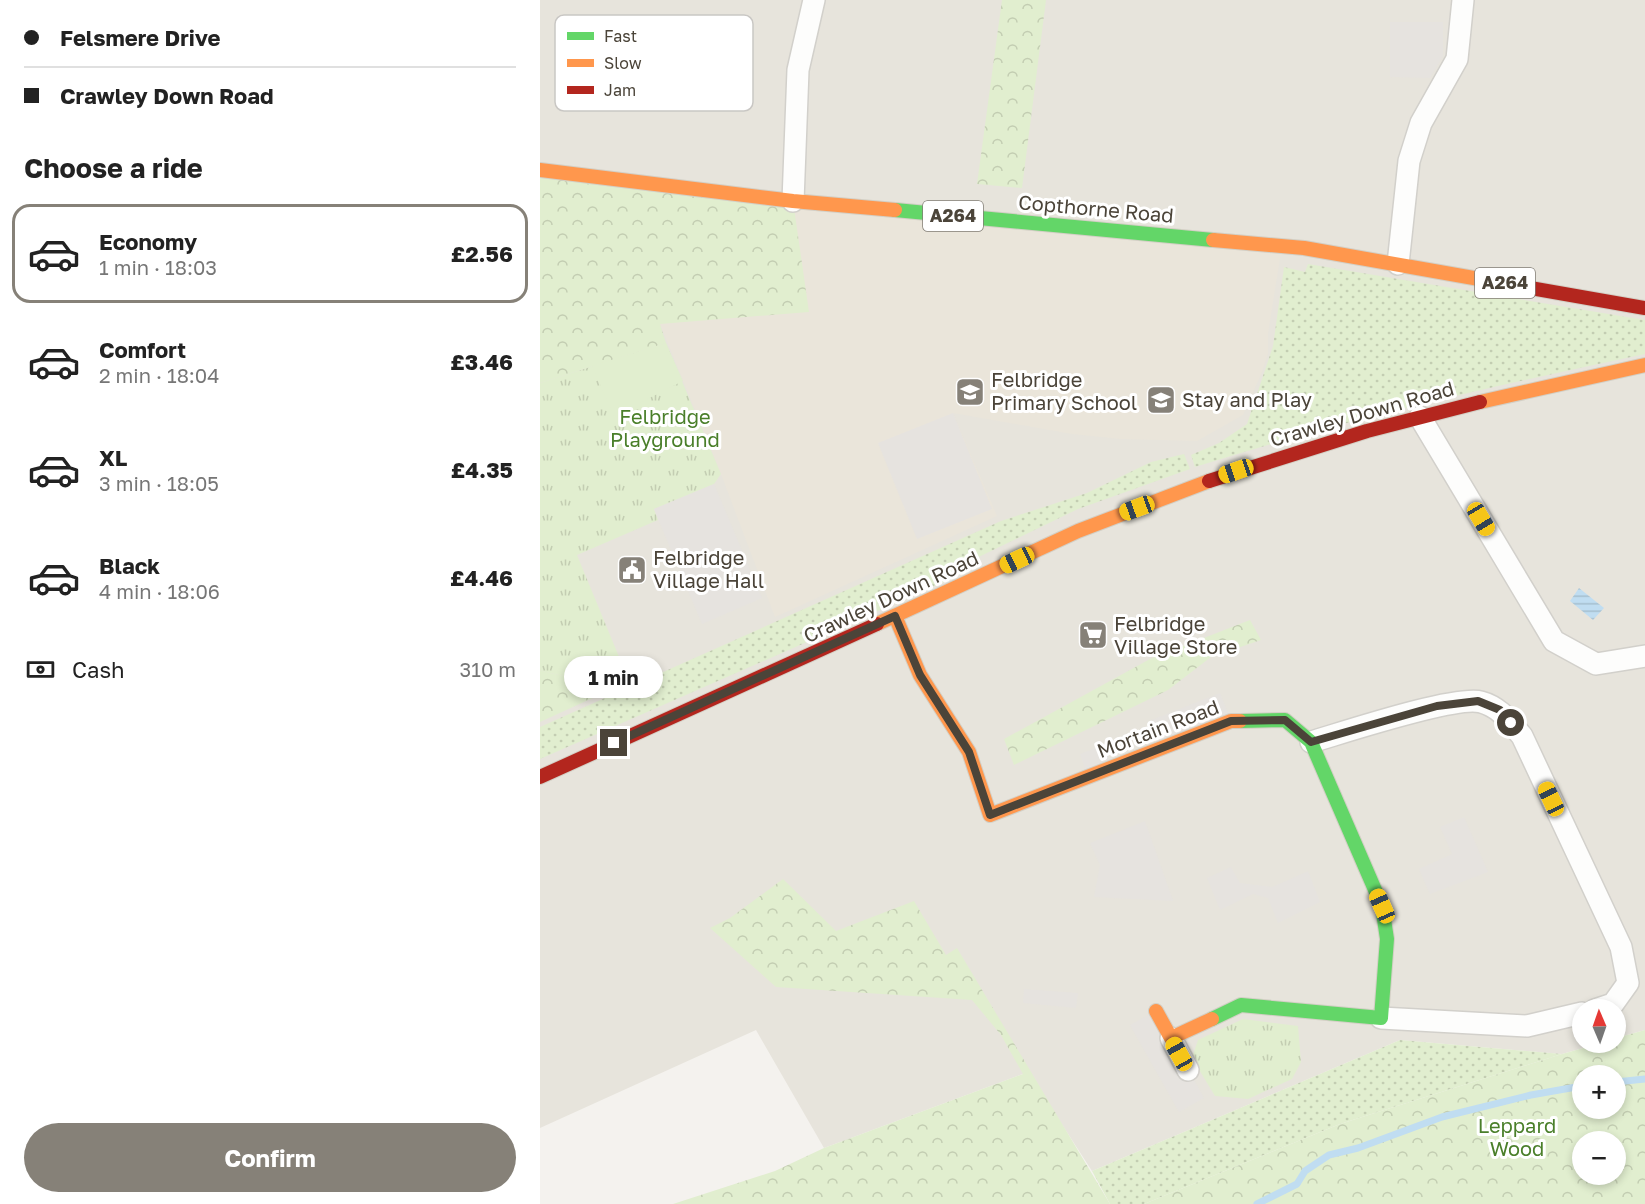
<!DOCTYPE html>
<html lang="en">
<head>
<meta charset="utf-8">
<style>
	body { margin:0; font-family:"Golos Text",sans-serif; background:#f2f2f2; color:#222; height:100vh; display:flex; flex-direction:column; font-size:22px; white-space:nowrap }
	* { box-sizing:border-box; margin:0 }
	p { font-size:20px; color:#767676 }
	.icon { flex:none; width:33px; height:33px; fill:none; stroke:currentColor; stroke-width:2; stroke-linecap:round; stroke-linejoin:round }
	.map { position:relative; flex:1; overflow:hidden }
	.side { display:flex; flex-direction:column; background:#fff; width:540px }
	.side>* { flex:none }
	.guide { display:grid; align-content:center; height:132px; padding:0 24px; background:#fff }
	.needle { width:39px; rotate:358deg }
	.controls { position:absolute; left:1032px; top:999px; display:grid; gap:12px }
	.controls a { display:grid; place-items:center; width:54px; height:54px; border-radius:50%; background:#fff; box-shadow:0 3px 9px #0003; font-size:30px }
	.end { position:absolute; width:27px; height:27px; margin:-14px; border:8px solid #4b4439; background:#fff; box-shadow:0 0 0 3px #fff }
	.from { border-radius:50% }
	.bubble { position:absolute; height:42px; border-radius:21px; background:#fff; box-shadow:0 3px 9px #0003; font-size:20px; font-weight:700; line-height:42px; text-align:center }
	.car { position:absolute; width:18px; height:36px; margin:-18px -9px; border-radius:8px; box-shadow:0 0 4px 2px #0007; background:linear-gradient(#f5c518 24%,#345 0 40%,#f5c518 0 76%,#345 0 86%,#f5c518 0) }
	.guide b { display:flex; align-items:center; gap:21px; height:57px; font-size:22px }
	.guide b+b { border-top:2px solid #e0e0e0 }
	.guide i { width:15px; height:15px; background:#222 }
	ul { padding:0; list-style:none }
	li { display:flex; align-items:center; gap:18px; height:99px; margin:0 12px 9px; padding:0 12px; border:3px solid transparent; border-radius:18px }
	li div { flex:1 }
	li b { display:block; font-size:22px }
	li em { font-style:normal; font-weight:700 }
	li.active { border-color:#868178 }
	li>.icon { width:54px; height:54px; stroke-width:1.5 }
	h2 { padding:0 24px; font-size:27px; line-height:72px }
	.pay { display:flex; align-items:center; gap:15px; height:66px; padding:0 24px; font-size:22px }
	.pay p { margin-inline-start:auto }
	.action { display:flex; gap:12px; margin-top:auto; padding:12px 24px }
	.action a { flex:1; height:69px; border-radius:36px; background:#868178; color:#fff; font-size:24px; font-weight:700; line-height:69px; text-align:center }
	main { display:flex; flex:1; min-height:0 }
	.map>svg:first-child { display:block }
	.residential { fill:#e7e4dc }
	.education { fill:#eae5da }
	.grass { fill:url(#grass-dots) }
	.forest { fill:url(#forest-crowns); fill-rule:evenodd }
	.park { fill:url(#park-tufts) }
	.garden { fill:#e1eecf }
	.parking { fill:#e6e3df }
	.water { fill:url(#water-rules) }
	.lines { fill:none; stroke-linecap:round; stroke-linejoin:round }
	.stream { stroke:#c0ddf1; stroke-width:7 }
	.street-casing { stroke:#d2d0cb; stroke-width:24 }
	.fast-casing { stroke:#d3cfc5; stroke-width:16 }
	.slow-casing { stroke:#d3cfc5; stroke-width:16 }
	.jam-casing { stroke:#d3cfc5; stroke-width:16 }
	.street { stroke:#fdfdfc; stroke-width:21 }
	.fast { stroke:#63d668; stroke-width:14 }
	.slow { stroke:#ff974d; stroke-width:14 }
	.jam { stroke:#b3261e; stroke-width:14 }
	.route { stroke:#4b4439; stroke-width:8 }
	.labels { text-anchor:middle; stroke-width:6; stroke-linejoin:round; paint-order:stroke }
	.shield { fill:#fff; stroke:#817c74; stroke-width:1.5 }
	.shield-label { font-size:18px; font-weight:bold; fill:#4b4439 }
	.street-label { font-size:20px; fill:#4b4439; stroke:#fff }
	.poi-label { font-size:20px; fill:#4b4439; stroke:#fff; text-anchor:start }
	.park-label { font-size:20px; fill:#4a7f2a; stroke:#fff }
	.key { fill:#fff; stroke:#c9c7c4; stroke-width:1.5 }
	.key-label { font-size:16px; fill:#4b4439 }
</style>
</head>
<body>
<main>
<section class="side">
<div class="guide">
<b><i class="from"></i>Felsmere Drive</b>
<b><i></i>Crawley Down Road</b>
</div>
<h2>Choose a ride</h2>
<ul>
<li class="active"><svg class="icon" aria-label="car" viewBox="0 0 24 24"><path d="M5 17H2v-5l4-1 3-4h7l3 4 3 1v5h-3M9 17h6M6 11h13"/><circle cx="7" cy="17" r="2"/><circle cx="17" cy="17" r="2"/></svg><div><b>Economy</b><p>1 min · 18:03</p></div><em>£2.56</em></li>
<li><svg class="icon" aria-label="car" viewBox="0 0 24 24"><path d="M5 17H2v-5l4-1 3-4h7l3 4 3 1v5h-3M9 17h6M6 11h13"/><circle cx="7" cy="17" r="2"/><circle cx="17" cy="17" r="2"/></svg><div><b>Comfort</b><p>2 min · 18:04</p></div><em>£3.46</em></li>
<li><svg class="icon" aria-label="car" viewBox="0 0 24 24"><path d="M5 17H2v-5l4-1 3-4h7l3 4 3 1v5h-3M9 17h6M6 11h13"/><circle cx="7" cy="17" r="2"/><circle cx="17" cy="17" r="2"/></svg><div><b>XL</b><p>3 min · 18:05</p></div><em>£4.35</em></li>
<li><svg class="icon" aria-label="car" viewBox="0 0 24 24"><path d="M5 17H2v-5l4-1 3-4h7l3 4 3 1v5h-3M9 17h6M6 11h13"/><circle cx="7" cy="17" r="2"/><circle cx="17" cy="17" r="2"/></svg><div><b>Black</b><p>4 min · 18:06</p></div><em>£4.46</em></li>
</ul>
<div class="pay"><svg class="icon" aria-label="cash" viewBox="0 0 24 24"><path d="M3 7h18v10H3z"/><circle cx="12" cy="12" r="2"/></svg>Cash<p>310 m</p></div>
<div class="action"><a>Confirm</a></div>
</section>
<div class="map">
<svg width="1105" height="1204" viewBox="0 0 1105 1204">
	<defs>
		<pattern id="grass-dots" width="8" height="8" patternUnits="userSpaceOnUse" patternTransform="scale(1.5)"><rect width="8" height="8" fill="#e1eecf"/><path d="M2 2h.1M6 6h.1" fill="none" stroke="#c3cdb2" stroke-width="1.8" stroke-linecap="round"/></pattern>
		<pattern id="forest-crowns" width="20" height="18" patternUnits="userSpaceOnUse" patternTransform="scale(1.5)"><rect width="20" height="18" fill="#e1eecf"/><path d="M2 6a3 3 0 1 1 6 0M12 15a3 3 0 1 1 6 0" fill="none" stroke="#c3cdb2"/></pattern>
		<pattern id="park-tufts" width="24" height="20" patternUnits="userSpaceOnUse" patternTransform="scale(1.5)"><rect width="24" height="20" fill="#e1eecf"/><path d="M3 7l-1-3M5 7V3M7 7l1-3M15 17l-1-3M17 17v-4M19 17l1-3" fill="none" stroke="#c3cdb2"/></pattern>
		<pattern id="water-rules" width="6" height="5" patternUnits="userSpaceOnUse" patternTransform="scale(1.5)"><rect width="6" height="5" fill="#c0ddf1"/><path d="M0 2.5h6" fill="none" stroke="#a6bfcf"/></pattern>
	</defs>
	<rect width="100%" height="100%" fill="#f4f2ee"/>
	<polygon class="residential" points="0,0 1105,0 1105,1030 1076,1038 1076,1010 1042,1010 1042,1042 1061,1043 1022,1054 860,1040 552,1171 488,1072 284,1148 216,1030 0,1128"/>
	<polygon class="education" points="253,201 742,246 728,333 728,353 722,372 703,415 657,441 581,439 532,434 413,413 457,516 235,617 181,474 120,324"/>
	<g class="grass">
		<path d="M768,264L1105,320V354C954,386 802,420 655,467L651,455L679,443L707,424L733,346L744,267L765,272Z"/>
		<polygon points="644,454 650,469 538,509 420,566 415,577 0,759 0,727 461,521 547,493 611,462"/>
		<polygon points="860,1040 1022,1054 800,1124 604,1204 570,1204 552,1171"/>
	</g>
	<g class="forest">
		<polygon points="462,0 506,0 482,188 437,184"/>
		<polygon points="0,171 253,201 269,312 120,324 126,343 0,383"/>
		<polygon points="710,620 721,640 671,657 628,690 474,765 464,739 610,659"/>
		<path d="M0,670C30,680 29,669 46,701L0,722Z"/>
		<polygon points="243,879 296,931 374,901 406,955 417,948 570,1204 133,1204 235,1171 284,1148 483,1074 461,1035 432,1000 236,987 170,928 190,918"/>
		<path d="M1105,1030V1204H604L800,1124L1022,1054L1061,1043L1076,1042V1038ZM1042,1076H1076V1108H1042ZM1042,1142H1076V1174H1042Z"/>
	</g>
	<g class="park">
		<path d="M126,343L181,474L174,484L114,509L118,520L37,555L89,681L46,701C29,669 30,680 0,670V383Z"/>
		<polygon points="703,1019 758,1026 761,1062 752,1079 708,1099 675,1096 652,1058 658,1040"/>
	</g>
	<polygon class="garden" points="126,343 143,381 74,416 52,366"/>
	<g class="parking">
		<polygon points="850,22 903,22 903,56 890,78 850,77"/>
		<polygon points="413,413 452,509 377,539 338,443"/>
		<polygon points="174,484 222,598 162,624 114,509"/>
		<polygon points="680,693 691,721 620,749 609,721"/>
		<polygon points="564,745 572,768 548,777 540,754"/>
		<polygon points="924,817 948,872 890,894 879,869 912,854 900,827"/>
		<polygon points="605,821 633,901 554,897 560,865 550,843"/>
		<polygon points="691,867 700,883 732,887 768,871 780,902 738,923 728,898 713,894 680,910 667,878"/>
		<polygon points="484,989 538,993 536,1008 483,1003"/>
		<polygon points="616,1011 664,1098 639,1112 590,1025"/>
	</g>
	<polygon class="water" points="1039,588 1064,608 1053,620 1030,601"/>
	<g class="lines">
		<g class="stream">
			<polyline points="1076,1082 1105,1079"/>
			<polyline points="717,1204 757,1184 765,1171 789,1155 818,1148 902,1117 991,1095 1042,1086"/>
		</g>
		<g class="street-casing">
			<g id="street">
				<polyline points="253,201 258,70 274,0"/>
				<polyline points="858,264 869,161 881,123 917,59 923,0"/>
				<polyline points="880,417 1014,641 1056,664 1105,656"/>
				<path d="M771,742C802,733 916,695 941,702C960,707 969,721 982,736L1081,947L1088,983L1073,1004L1055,1010"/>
				<polyline points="841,1018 987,1026 1042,1013"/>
				<polyline points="631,1038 648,1070"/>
			</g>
		</g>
		<g class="fast-casing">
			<g id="fast">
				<polyline points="355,210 673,240"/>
				<polyline points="672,1019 701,1005 841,1018 847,939 842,906 771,742 745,720 700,721"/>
			</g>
		</g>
		<g class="slow-casing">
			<g id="slow">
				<polyline points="0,170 253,201 355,210"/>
				<polyline points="673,240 764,248 962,283"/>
				<polyline points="940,402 1105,365"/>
				<polyline points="355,616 380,675 429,752 450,815 691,721 700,721"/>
				<polyline points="337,624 538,531 669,481"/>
				<polyline points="616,1011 631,1038 672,1019"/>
			</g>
		</g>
		<g class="jam-casing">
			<g id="jam">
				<polyline points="962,283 1105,308"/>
				<polyline points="669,481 827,431 940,402"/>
				<polyline points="0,777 337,624"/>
			</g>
		</g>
		<use href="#street" class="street"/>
		<use href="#fast" class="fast"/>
		<use href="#slow" class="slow"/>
		<use href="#jam" class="jam"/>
	</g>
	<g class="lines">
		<polyline class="route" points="74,743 355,616 380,675 429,752 450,815 691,721 745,720 771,742 897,706 938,701 960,710 971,723"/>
	</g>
	<defs>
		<g id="school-square" transform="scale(1.5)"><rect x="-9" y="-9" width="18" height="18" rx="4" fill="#868178" stroke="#fff"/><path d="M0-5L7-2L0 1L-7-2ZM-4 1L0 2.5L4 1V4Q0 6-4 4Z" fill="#fff"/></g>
		<g id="civic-square" transform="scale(1.5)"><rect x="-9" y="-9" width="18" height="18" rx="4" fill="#868178" stroke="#fff"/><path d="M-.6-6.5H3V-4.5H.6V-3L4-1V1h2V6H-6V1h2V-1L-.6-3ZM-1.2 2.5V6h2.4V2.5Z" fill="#fff"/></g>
		<g id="supermarket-square" transform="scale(1.5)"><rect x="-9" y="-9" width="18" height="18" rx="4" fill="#868178" stroke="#fff"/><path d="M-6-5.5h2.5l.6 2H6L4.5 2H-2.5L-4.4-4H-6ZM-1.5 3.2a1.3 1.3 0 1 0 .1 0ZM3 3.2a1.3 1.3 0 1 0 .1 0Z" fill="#fff"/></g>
	</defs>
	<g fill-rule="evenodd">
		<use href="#school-square" x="430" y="392"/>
		<use href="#school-square" x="621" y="400"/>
		<use href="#civic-square" x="92" y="570"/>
		<use href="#supermarket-square" x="553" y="635"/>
	</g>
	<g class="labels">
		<g class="shield">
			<rect x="383" y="201" width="60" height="30" rx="4.5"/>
			<rect x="935" y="268" width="60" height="30" rx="4.5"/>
		</g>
		<g class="shield-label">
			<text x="413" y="222">A264</text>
			<text x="965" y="289">A264</text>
		</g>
		<g class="street-label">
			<text transform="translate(556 209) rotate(5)" y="7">Copthorne Road</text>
			<text transform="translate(822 414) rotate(-16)" y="7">Crawley Down Road</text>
			<text transform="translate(351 597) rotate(-25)" y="7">Crawley Down Road</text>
			<text transform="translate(618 729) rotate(-21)" y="7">Mortain Road</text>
		</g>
		<g class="poi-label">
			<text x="451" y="387">Felbridge<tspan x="451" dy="23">Primary School</tspan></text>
			<text x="642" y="407">Stay and Play</text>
			<text x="113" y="565">Felbridge<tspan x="113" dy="23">Village Hall</tspan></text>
			<text x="574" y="631">Felbridge<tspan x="574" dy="23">Village Store</tspan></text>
		</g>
		<g class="park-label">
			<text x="125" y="424">Felbridge<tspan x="125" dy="23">Playground</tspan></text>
			<text x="977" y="1133">Leppard<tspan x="977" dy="23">Wood</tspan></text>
		</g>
	</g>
	<rect x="15" y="15" width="198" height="96" rx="9" class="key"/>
	<rect x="27" y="32" width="27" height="8" fill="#63d668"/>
	<rect x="27" y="59" width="27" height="8" fill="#ff974d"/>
	<rect x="27" y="86" width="27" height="8" fill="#b3261e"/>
	<g class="key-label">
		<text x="64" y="42">Fast</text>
		<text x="64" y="69">Slow</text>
		<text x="64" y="96">Jam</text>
	</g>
</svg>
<div class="controls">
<a><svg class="needle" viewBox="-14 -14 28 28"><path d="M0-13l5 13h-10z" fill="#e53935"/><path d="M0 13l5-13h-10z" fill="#767676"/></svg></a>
<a>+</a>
<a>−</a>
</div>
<i class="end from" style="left:971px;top:723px"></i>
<i class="end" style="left:74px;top:743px"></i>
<div class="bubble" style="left:24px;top:656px;width:99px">1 min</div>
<i class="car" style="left:696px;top:471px;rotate:251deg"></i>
<i class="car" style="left:597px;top:508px;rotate:250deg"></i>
<i class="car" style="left:941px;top:519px;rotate:149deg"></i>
<i class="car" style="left:477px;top:560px;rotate:245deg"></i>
<i class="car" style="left:1011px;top:799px;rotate:335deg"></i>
<i class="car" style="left:842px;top:906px;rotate:336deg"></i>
<i class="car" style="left:639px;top:1054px;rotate:331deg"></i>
</div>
</main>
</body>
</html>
